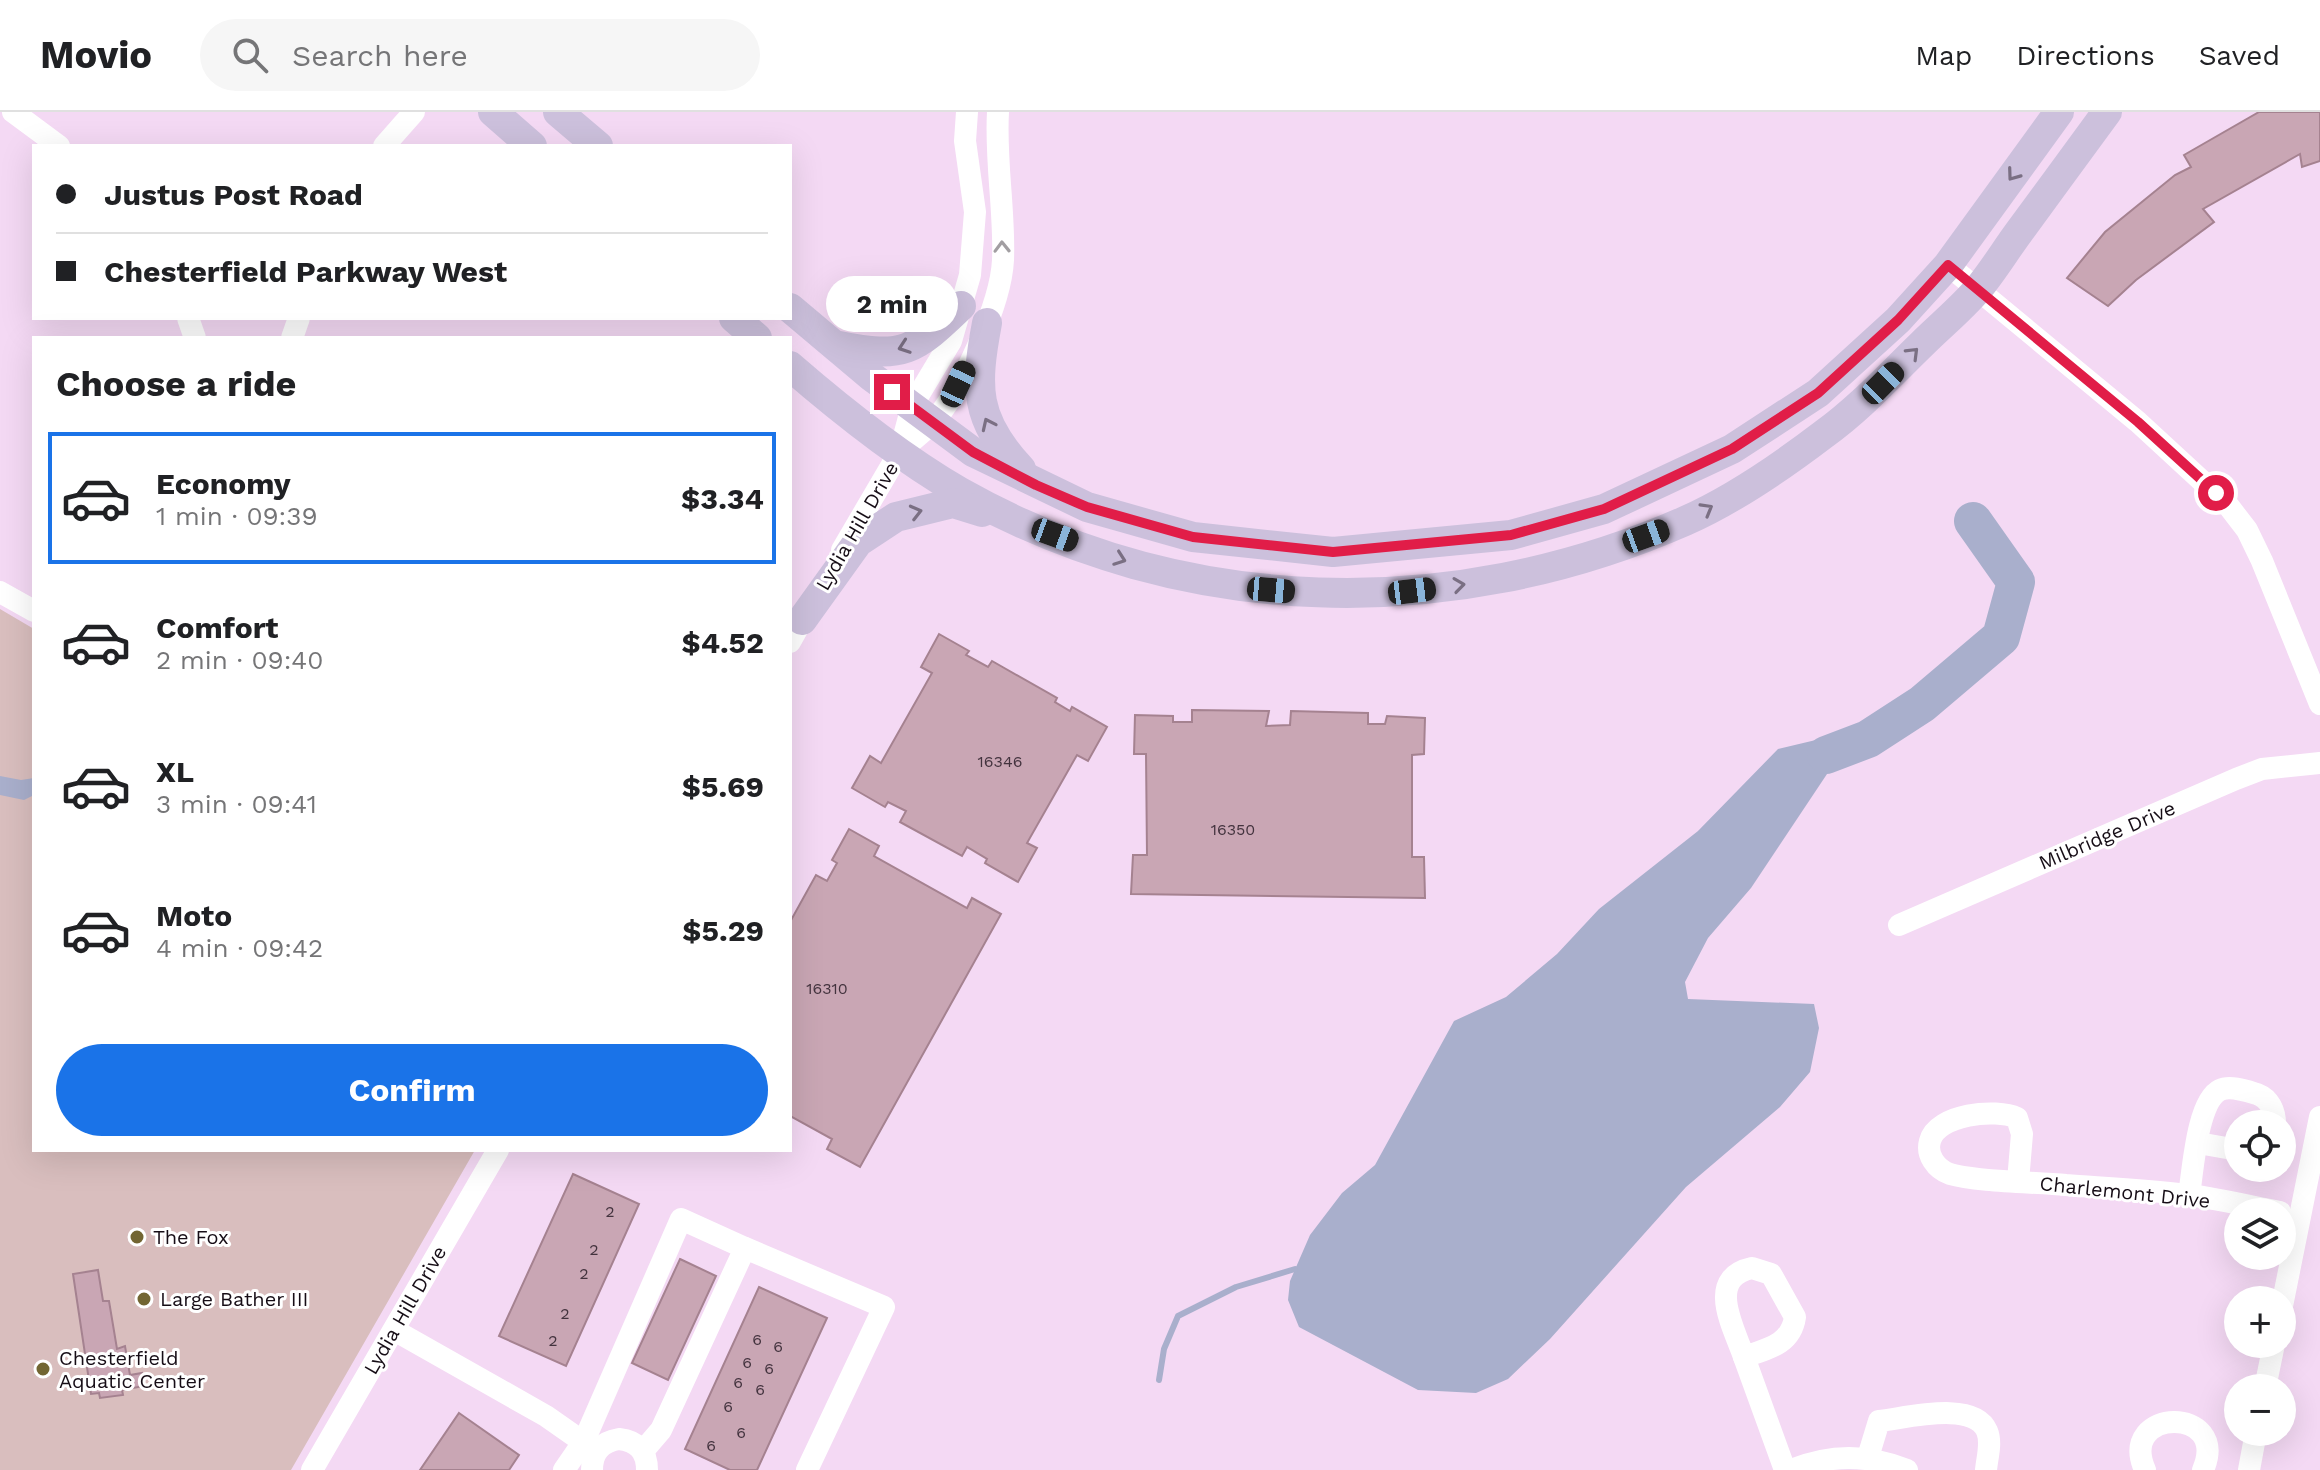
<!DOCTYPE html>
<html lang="en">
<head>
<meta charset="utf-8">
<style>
	body { margin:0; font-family:"Work Sans",sans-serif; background:#f6f6f6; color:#202124; height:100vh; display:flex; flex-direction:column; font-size:30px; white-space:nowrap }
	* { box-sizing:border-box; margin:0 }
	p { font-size:26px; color:#757577 }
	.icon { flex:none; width:44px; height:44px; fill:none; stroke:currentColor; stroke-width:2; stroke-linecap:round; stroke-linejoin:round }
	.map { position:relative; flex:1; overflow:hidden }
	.sheet { position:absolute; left:32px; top:224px; width:760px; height:816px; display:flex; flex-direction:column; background:#fff; border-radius:0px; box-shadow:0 8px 32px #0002 }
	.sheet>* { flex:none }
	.hud { position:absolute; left:32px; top:32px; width:760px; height:176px; border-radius:0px; box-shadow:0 8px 32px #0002; display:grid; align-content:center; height:176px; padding:0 24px; background:#fff }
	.fabs { position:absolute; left:2224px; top:998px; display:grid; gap:16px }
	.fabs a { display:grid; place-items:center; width:72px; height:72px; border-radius:50%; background:#fff; box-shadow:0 8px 32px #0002; font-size:40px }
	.end { position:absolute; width:36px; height:36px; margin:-18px; border:10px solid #e11d48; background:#fff; box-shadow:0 0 0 4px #fff }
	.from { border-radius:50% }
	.bubble { position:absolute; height:56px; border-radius:28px; background:#fff; box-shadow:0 8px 32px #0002; font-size:26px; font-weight:700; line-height:56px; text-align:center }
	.car { position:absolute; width:24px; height:48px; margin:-24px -12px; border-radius:10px; box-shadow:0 0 6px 2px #0007; background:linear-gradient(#222 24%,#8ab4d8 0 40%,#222 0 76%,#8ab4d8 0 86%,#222 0) }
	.hud b { display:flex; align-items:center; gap:28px; height:76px; font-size:30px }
	.hud b+b { border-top:2px solid #e0e0e0 }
	.hud i { width:20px; height:20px; background:#202124 }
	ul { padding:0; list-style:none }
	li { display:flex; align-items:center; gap:24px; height:132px; margin:0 16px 12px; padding:0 8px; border:4px solid transparent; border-radius:0px }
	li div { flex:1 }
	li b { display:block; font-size:30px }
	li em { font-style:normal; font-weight:700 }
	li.selected { border-color:#1a73e8 }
	li>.icon { width:72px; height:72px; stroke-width:1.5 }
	h2 { padding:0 24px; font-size:36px; line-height:96px }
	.button { display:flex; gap:16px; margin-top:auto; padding:16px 24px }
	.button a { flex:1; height:92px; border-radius:48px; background:#1a73e8; color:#fff; font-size:32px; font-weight:700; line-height:92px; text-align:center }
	header { display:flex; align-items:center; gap:48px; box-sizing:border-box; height:112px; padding:0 40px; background:#fff; border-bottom:2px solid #e0e0e0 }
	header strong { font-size:38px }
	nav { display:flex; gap:44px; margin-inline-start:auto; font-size:28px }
	.search { width:560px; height:72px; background:#f6f6f6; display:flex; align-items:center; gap:20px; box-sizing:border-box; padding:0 28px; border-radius:44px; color:#757577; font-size:30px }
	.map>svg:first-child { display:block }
	.green { fill:#d9bebe }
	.water { fill:#a9afcc }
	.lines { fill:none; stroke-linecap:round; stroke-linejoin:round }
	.stream { stroke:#a9afcc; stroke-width:6 }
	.river { stroke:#a9afcc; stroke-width:38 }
	.building { fill:#c9a6b4; stroke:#a58290; stroke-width:2 }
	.street { stroke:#fff; stroke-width:22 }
	.secondary { stroke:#ccc0dc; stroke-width:30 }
	.oneway { stroke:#7a6f83 }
	.oneway2 { stroke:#a29ea2 }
	.route { stroke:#e11d48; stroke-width:10 }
	.poi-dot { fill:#726532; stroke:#fff; stroke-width:3 }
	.labels { text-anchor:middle; stroke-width:6; stroke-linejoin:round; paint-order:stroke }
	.number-label { font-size:16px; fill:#43333e }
	.street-label { font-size:20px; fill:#160d16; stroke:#fff }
	.poi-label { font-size:20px; fill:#160d16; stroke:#fff; text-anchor:start }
</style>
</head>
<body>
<header>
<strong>Movio</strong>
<div class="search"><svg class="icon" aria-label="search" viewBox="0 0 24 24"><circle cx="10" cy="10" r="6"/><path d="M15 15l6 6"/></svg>Search here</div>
<nav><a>Map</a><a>Directions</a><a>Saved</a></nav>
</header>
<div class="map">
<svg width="2320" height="1358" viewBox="0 0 2320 1358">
	<rect width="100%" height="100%" fill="#f4d9f4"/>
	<polygon class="green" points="0,497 34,517 34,1038 475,1038 291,1358 0,1358"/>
	<g class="water">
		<polygon points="1820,627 1831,656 1751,776 1708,826 1685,870 1688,887 1814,892 1819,916 1810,960 1780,995 1686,1075 1550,1227 1508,1267 1476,1281 1418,1278 1299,1215 1288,1188 1290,1169 1310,1123 1342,1081 1375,1053 1454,909 1506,885 1557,842 1599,797 1698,719 1778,637"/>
		<polygon points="0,664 21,668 34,666 34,683 24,688 0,683"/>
	</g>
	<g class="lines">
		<polyline class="stream" points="1159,1268 1164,1237 1178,1204 1236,1175 1295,1157"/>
		<polyline class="river" points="1826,643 1868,627 1922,592 2001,525 2016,470 1973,409"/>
	</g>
	<g class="building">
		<polygon points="2259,0 2320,0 2320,49 2302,55 2300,42 2203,97 2214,110 2136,168 2108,194 2067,166 2105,120 2175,63 2191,55 2184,43"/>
		<polygon points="939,522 969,539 966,543 988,555 992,549 1057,586 1055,590 1070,599 1072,595 1107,615 1088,649 1077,643 1027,731 1037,736 1018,770 985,751 987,747 967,735 962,744 900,710 906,699 888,690 885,695 852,676 870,644 881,651 932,561 921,555"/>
		<polygon points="1192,598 1269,599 1266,614 1290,613 1291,599 1368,601 1368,612 1385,612 1387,604 1425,606 1424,642 1412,643 1412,745 1424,745 1425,786 1131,782 1133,743 1147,743 1146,642 1134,642 1135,603 1173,604 1173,610 1192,610"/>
		<polygon points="849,717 879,734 874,744 967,796 972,786 1001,802 860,1055 827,1037 832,1027 790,1004 790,810 816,763 827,769 837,751 832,748"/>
		<polygon points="573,1062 639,1092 566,1254 499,1224"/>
		<polygon points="680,1147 716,1164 668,1268 632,1251"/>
		<polygon points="98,1158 103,1189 109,1189 117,1237 125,1234 130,1263 142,1261 144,1274 122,1278 123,1283 100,1286 99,1281 91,1282 73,1162"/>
		<polygon points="759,1175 827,1206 757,1358 730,1358 685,1337"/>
		<polygon points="459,1301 519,1343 509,1358 420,1358"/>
	</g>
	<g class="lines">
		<g class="street">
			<polyline points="13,0 59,34"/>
			<polyline points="384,34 414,0"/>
			<polyline points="1948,153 2138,310 2227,392 2247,418 2262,449 2320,592"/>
			<polyline points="188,206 195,226"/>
			<polyline points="292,226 299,206"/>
			<path d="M900,339C910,330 923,321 932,311C962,279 1001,191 1003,148C1005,99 995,49 998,0"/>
			<polyline points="842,438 900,339 912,294 951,229 970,163 975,100 965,29 967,0"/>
			<polyline points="0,480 34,499"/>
			<polyline points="790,530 809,496"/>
			<polyline points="1899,813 2236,667 2262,657 2320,651"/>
			<polyline points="2198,1031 2238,1038"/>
			<path d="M2018,1069L2022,1022L2017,1006C1996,996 1937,1002 1930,1029C1926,1043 1936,1057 1950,1062C1977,1070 2035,1070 2066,1073C2107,1076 2148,1078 2189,1083C2219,1087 2249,1094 2280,1100"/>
			<path d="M2189,1083C2193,1059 2197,989 2220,978C2230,973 2247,979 2257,982C2270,987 2275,999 2275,1012"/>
			<path d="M1752,1156L1771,1162L1795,1205C1791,1233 1767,1237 1744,1245C1734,1216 1705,1166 1752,1156Z"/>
			<polyline points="2282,1194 2320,1005"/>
			<polyline points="394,1218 546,1304 596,1339"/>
			<polyline points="1744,1245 1785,1358"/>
			<polyline points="2265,1276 2274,1232"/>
			<polyline points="643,1339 661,1318 745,1136 884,1195 807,1358"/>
			<path d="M1868,1345L1879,1309C1907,1306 1974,1288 1987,1319C1992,1331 1987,1346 1986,1358"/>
			<polyline points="312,1358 498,1038"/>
			<polyline points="564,1358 584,1329 681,1107 745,1136"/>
			<path d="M592,1358C592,1340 601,1330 619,1327C638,1329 647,1340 647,1358"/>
			<path d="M1791,1358C1831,1342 1867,1342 1907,1358"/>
			<path d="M2145,1358C2117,1295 2231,1293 2203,1358"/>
			<polyline points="2249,1358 2256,1320"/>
		</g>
		<g class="secondary">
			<polyline points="493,0 532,34"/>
			<polyline points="558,0 598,34"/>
			<polyline points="790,196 872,265 973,340 1087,395 1193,425 1333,440 1511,423 1604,397 1732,337 1818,281 1898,208 1948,153 2059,0"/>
			<polyline points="734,206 757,226"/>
			<path d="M987,211C975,275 974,307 1021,357"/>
			<path d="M839,234C904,247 914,239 961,194"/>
			<path d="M790,254C843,300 900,345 960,380C1184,506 1450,512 1685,409C1733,388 1782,354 1824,322C1860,296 1890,263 1922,232C1940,214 1961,197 1978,177C1993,159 2005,139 2019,120C2048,80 2078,40 2107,0"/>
			<polyline points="802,508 858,430 896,405 953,391 982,400"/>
		</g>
	</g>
	<defs><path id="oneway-chevron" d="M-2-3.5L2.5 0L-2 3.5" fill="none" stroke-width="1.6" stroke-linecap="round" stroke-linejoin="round" transform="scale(2)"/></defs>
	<g class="oneway">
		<use href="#oneway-chevron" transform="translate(2013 63) rotate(126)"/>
		<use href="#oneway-chevron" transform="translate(904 235) rotate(161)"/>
		<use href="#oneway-chevron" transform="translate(1913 241) rotate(-45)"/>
		<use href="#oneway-chevron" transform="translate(988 312) rotate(-115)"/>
		<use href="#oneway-chevron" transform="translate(1707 397) rotate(-30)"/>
		<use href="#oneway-chevron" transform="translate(916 400) rotate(-14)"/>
		<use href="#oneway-chevron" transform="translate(1120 447) rotate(20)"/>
		<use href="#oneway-chevron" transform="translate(1459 473) rotate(-8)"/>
	</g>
	<use class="oneway2" href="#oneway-chevron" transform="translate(1002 135) rotate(-91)"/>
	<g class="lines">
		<polyline class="route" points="892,280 973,340 1036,373 1087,395 1193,425 1333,440 1511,423 1604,397 1732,337 1818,281 1898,208 1948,153 2138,310 2216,381"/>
	</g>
	<g class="poi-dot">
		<circle cx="137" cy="1125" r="8"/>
		<circle cx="144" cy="1187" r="8"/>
		<circle cx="43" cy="1257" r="8"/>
	</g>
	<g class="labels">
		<g class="number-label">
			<text x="1000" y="655">16346</text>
			<text x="1233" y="723">16350</text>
			<text x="827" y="882">16310</text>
			<text x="610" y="1105">2</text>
			<text x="594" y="1143">2</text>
			<text x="584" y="1167">2</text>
			<text x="565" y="1207">2</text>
			<text x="757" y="1233">6</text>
			<text x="553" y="1234">2</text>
			<text x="778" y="1240">6</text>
			<text x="747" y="1256">6</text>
			<text x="769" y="1262">6</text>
			<text x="738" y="1276">6</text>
			<text x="760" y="1283">6</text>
			<text x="728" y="1300">6</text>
			<text x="741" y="1326">6</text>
			<text x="711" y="1339">6</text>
		</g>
		<g class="street-label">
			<text transform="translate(857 414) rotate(-60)" y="7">Lydia Hill Drive</text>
			<text transform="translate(2107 723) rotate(-23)" y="7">Milbridge Drive</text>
			<text transform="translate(2125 1080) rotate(6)" y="7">Charlemont Drive</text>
			<text transform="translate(405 1198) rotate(-60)" y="7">Lydia Hill Drive</text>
		</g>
		<g class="poi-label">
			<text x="153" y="1132">The Fox</text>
			<text x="160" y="1194">Large Bather III</text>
			<text x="59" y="1253">Chesterfield<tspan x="59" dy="23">Aquatic Center</tspan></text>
		</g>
	</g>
</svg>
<div class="fabs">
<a><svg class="icon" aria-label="locate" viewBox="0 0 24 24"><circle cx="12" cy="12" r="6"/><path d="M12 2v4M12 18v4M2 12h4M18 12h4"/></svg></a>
<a><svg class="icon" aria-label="layers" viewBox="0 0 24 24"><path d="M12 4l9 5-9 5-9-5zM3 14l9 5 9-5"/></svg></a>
<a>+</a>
<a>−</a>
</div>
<i class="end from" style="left:2216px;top:381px"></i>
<i class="end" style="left:892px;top:280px"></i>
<div class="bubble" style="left:826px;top:164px;width:132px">2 min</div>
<i class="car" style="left:1883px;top:271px;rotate:45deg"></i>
<i class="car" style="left:958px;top:272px;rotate:25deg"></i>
<i class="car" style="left:1055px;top:423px;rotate:110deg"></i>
<i class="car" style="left:1646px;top:424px;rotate:70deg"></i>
<i class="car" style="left:1271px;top:478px;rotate:95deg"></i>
<i class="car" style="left:1412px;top:479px;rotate:83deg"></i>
<div class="hud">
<b><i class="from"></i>Justus Post Road</b>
<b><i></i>Chesterfield Parkway West</b>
</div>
<section class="sheet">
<h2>Choose a ride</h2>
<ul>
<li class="selected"><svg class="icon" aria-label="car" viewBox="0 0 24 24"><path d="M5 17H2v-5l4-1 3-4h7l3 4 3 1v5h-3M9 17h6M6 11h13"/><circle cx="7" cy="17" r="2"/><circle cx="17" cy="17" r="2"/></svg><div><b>Economy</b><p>1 min · 09:39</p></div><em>$3.34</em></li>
<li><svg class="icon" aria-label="car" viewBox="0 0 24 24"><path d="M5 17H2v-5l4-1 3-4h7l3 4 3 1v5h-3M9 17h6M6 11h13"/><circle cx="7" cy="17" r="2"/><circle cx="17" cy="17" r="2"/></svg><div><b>Comfort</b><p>2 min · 09:40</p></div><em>$4.52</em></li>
<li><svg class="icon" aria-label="car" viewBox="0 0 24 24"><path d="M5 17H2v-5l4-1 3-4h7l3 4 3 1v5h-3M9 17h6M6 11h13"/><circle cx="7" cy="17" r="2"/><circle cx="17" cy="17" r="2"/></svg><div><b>XL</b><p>3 min · 09:41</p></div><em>$5.69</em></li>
<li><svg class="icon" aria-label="car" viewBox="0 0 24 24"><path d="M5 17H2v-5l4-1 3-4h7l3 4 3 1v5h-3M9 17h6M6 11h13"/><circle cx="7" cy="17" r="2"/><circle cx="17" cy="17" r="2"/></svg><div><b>Moto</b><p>4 min · 09:42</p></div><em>$5.29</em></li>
</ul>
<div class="button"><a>Confirm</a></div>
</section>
</div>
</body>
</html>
